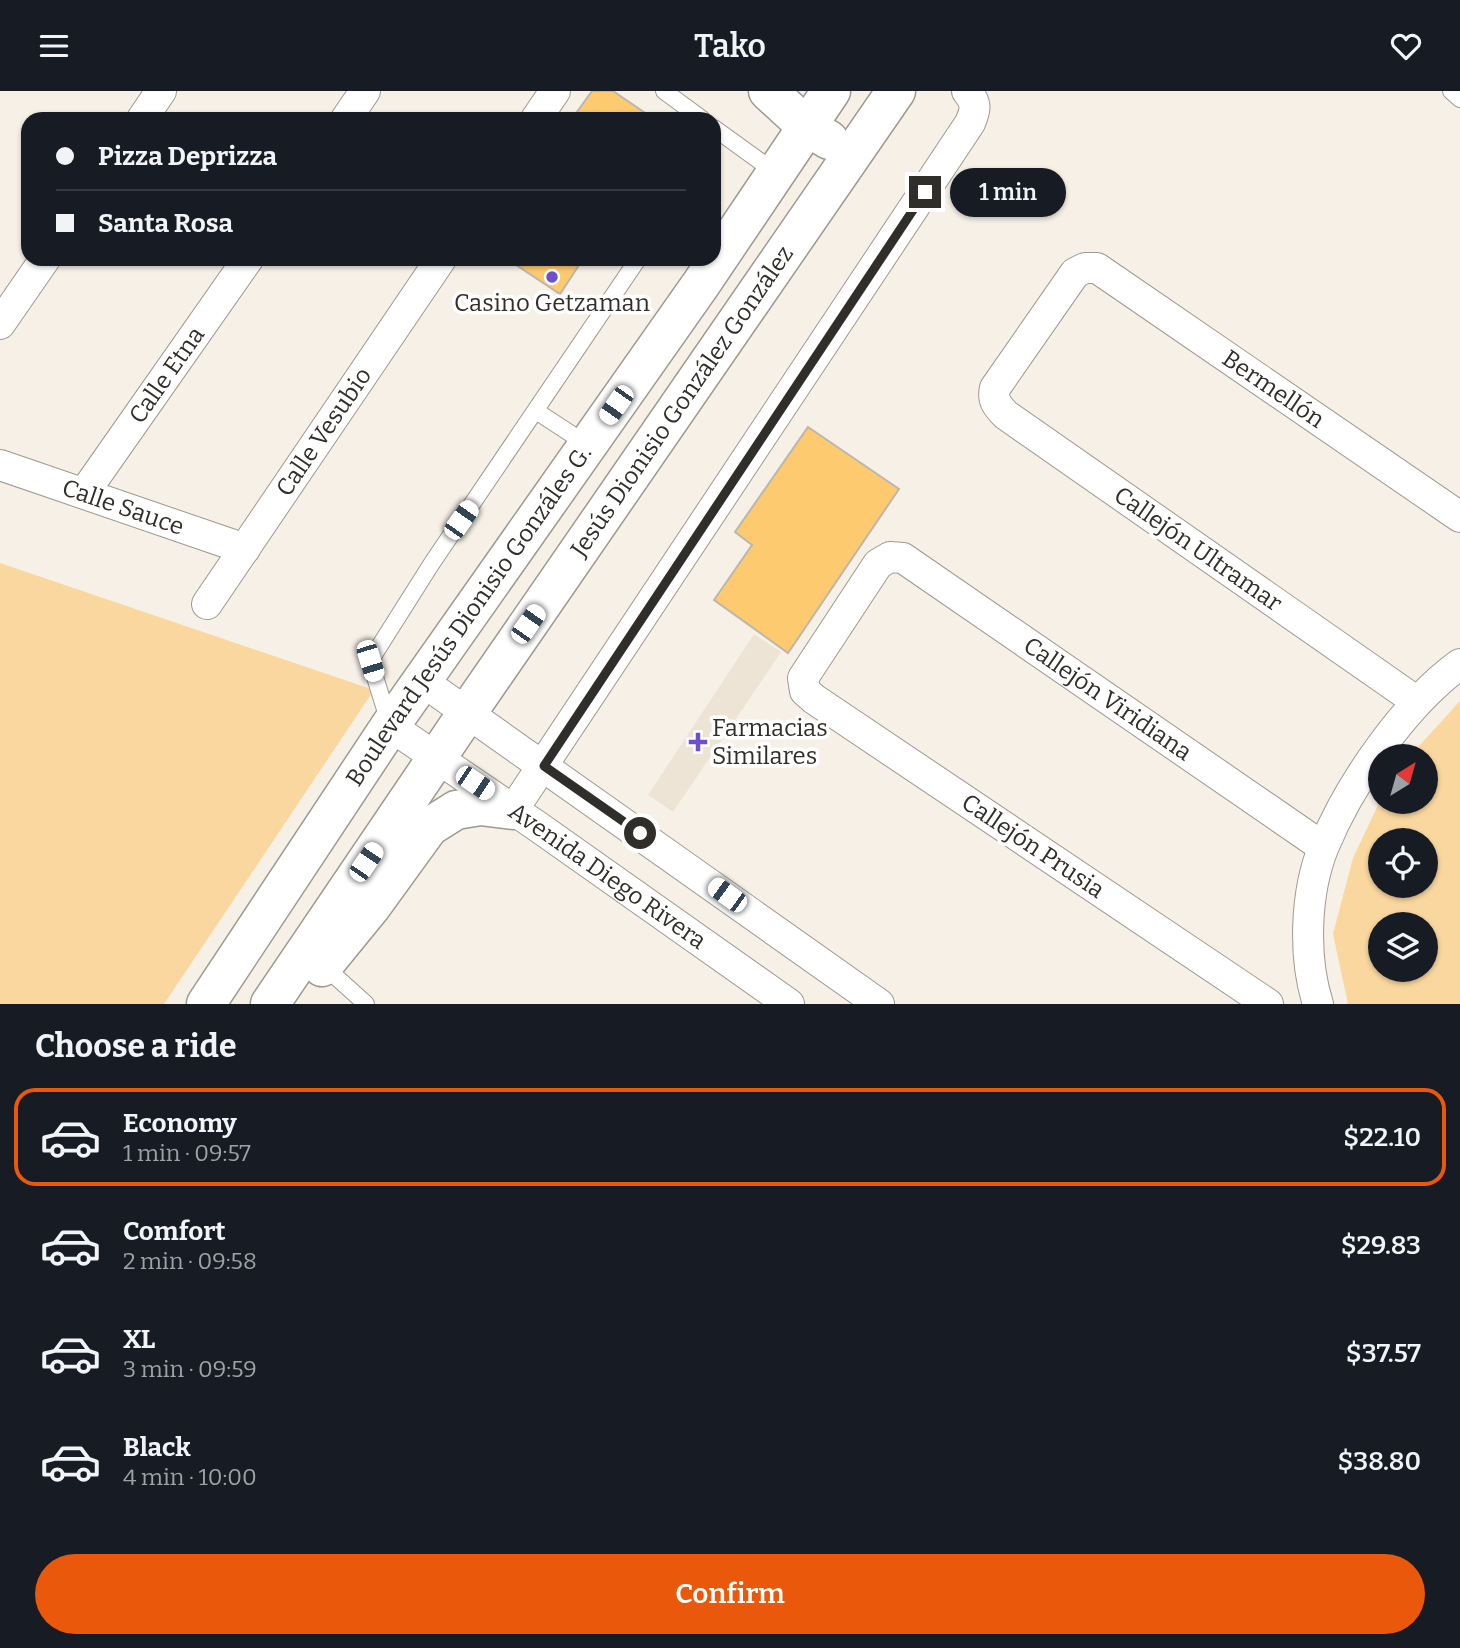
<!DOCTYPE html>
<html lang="en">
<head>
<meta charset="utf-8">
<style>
	body { margin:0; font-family:Bitter,serif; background:#242831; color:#f1f3f6; height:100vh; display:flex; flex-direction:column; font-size:26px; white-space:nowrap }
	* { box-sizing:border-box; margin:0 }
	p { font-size:23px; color:#9ea1a6 }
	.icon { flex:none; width:38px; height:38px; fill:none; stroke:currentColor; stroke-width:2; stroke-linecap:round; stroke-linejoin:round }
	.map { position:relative; height:913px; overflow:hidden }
	.sheet { display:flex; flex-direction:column; background:#171b24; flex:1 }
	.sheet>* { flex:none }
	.hud { position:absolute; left:21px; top:21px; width:700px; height:154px; border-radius:21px; box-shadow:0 2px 5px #0004; display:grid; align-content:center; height:154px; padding:0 35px; background:#171b24 }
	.needle { width:46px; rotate:37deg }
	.tools { position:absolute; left:1368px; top:653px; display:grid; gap:14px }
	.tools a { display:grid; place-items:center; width:70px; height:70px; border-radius:50%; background:#171b24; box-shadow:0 2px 5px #0004; font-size:35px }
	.end { position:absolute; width:32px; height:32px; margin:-16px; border:9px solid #302e2a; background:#fff; box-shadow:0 0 0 4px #fff }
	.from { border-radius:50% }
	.bubble { position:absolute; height:49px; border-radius:24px; background:#171b24; box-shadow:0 2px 5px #0004; font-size:23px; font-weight:600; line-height:49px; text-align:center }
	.car { position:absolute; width:21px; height:42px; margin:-21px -10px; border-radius:9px; box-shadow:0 0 5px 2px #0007; background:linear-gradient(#fff 24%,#345 0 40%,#fff 0 76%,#345 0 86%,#fff 0) }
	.hud b { display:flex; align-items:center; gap:24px; height:66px; font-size:26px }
	.hud b+b { border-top:2px solid #363941 }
	.hud i { width:18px; height:18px; background:#f1f3f6 }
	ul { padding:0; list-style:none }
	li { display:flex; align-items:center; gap:21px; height:98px; margin:0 14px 10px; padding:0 21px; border:4px solid transparent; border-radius:21px }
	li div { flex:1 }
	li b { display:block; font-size:26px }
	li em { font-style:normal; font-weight:600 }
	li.current { border-color:#ea580c }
	li>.icon { width:63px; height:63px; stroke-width:1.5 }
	h2 { padding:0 35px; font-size:32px; line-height:84px }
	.button { display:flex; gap:14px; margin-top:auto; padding:14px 35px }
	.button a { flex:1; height:80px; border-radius:42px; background:#ea580c; color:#fff; font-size:28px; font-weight:600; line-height:80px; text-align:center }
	header { display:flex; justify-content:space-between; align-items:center; height:91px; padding:0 35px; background:#171b24; font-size:32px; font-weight:600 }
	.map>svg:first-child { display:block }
	.built { fill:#eee4d5 }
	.green { fill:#f9d79f; fill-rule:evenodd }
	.building { fill:#fdca70; stroke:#bcb7ae; stroke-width:2 }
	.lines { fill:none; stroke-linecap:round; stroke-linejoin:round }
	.lane-casing { stroke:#9e9990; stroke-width:18 }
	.street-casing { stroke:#9e9990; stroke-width:32 }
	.secondary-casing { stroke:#9e9990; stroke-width:41 }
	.lane { stroke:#fff; stroke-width:16 }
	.street { stroke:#fff; stroke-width:30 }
	.secondary { stroke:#fff; stroke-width:38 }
	.route { stroke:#302e2a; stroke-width:9 }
	.poi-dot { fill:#6e51ca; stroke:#fff; stroke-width:2.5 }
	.labels { text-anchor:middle; stroke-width:7; stroke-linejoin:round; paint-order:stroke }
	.poi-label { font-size:24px; fill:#302e2a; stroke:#fff }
	.street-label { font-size:24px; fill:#302e2a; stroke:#fff }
</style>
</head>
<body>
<header><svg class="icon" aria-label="menu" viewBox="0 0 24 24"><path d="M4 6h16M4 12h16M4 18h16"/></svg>Tako<svg class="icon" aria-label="heart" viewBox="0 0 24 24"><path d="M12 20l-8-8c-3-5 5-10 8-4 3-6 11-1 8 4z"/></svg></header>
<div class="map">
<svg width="1460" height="913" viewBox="0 0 1460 913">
	<rect width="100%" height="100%" fill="#f6f0e7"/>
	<polygon class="built" points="754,543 781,561 673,721 648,704"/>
	<g class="green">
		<polygon points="0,472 374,599 164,913 0,913"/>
		<path d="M1460,610V913H1348L1333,843L1353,767L1381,708V710H1426V665H1410ZM1381,749H1426V794H1381ZM1381,833H1426V878H1381Z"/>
	</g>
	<g class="building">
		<polygon points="592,0 613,0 654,28 572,28"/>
		<polygon points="507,168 583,168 560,203"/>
		<polygon points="808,336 899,398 788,562 714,509 752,454 735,441"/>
	</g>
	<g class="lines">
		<g class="lane-casing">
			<g id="lane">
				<polyline points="664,0 702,28"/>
				<polyline points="1451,0 1460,8"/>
				<polyline points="714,37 775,81"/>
				<polyline points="536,320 588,354"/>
				<polyline points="389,631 370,570 432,472 638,168"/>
				<polyline points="324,875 366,913"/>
			</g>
		</g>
		<g class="street-casing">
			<g id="street">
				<polyline points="142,28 161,0"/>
				<polyline points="346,28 365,0"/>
				<polyline points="536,28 555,0"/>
				<polyline points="0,233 45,168"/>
				<path id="s1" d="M0,374L245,458"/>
				<path id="s2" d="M84,402L248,168"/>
				<path id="s3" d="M207,513L441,168"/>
				<polyline points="422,590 879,913"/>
				<path id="s4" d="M1416,610L1006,324C997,315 992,309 995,297L1075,182L1085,177H1097L1460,426"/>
				<path id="s5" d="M390,635L537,735L789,913"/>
				<path d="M513,719L970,32C976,18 977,13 967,0"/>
				<path id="s6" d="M1268,913L814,608L805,600L803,587L878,473L890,466L903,467L1323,756"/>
				<path d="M1318,913C1303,866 1305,801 1324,755C1350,692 1405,613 1460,573"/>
			</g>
		</g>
		<g class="secondary-casing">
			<g id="secondary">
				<polyline points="768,0 806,35 829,49"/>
				<polyline points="322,876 371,816 429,736 456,719 480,715 513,719"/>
				<path id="s7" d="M206,913L390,635L701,193L831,0"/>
				<path id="s8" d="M270,913L467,622L896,0"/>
			</g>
		</g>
		<use href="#lane" class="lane"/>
		<use href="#street" class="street"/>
		<use href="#secondary" class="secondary"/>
	</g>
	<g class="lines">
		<polyline class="route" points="640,742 544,675 925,101"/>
	</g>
	<g class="poi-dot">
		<circle cx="552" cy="186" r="7"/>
		<path d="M694.5 640.5h7v7h7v7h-7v7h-7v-7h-7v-7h7z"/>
	</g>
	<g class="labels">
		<g class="poi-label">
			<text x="552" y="220">Casino Getzaman</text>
			<text x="712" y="645" text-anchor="start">Farmacias<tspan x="712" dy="28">Similares</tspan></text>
		</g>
		<g class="street-label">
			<text dy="8" stroke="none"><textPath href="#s2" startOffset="144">Calle Etna</textPath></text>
			<text dy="8" stroke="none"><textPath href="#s4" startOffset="908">Bermellón</textPath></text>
			<text dy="8" stroke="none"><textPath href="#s8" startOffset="730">Jesús Dionisio González González</textPath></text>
			<text dy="8" stroke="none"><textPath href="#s3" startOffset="208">Calle Vesubio</textPath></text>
			<text dy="8" stroke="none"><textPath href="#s1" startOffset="130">Calle Sauce</textPath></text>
			<text transform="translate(1198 458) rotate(35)" y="8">Callejón Ultramar</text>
			<text dy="8" stroke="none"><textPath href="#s7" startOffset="469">Boulevard Jesús Dionisio Gonzáles G.</textPath></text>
			<text dy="8" stroke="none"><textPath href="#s6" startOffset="984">Callejón Viridiana</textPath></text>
			<text transform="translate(1033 755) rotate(34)" y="8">Callejón Prusia</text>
			<text dy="8" stroke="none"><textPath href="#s5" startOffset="264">Avenida Diego Rivera</textPath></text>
		</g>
	</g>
</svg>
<div class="tools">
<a><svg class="needle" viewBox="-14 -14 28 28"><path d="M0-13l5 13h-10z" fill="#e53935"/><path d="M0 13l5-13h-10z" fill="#9ea1a6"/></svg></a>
<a><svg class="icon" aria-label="locate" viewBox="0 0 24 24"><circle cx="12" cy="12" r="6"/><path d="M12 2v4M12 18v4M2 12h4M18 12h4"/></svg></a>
<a><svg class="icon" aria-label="layers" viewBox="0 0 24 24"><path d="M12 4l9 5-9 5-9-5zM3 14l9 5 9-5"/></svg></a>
</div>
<i class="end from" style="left:640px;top:742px"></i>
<i class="end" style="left:925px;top:101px"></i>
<div class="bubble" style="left:950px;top:77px;width:116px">1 min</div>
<i class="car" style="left:616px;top:314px;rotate:215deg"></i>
<i class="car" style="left:461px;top:429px;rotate:35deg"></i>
<i class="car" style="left:528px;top:533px;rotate:35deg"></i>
<i class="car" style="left:370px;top:570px;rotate:163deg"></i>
<i class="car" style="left:475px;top:692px;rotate:124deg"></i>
<i class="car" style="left:366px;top:771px;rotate:34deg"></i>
<i class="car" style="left:727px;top:804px;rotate:306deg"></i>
<div class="hud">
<b><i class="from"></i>Pizza Deprizza</b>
<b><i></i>Santa Rosa</b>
</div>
</div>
<section class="sheet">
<h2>Choose a ride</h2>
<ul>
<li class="current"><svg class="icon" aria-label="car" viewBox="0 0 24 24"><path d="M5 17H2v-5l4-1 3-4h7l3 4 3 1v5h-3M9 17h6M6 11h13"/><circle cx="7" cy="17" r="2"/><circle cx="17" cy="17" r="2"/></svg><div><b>Economy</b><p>1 min · 09:57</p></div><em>$22.10</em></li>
<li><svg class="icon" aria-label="car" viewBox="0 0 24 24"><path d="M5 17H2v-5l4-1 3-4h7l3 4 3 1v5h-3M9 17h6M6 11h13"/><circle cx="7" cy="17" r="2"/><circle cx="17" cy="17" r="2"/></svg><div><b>Comfort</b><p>2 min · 09:58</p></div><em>$29.83</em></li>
<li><svg class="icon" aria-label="car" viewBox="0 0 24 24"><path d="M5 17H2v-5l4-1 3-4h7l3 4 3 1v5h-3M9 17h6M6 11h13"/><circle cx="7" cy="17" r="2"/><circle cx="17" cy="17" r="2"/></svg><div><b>XL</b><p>3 min · 09:59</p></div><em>$37.57</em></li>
<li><svg class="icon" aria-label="car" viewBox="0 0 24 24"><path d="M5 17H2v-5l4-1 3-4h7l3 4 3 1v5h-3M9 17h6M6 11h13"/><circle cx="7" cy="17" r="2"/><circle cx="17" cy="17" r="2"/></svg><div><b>Black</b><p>4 min · 10:00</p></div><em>$38.80</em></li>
</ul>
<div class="button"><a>Confirm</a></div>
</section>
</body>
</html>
